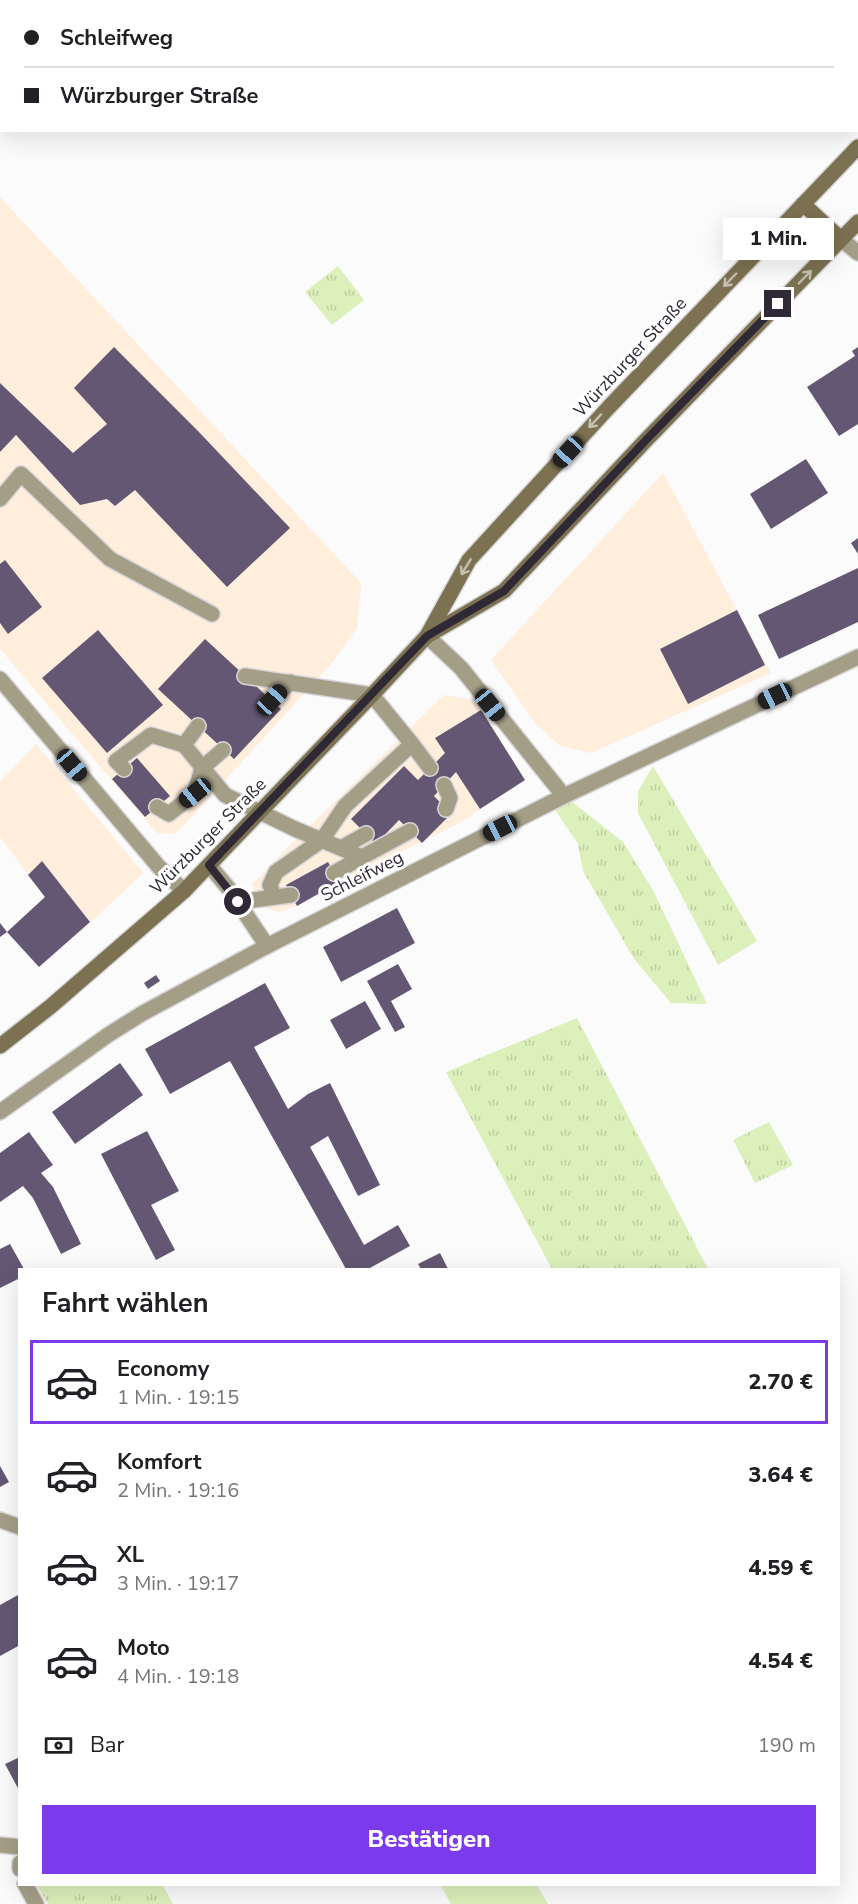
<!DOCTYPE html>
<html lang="de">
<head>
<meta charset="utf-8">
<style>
	body { margin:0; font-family:"Nunito Sans",sans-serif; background:#f6f6f6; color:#202124; height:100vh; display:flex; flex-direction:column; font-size:22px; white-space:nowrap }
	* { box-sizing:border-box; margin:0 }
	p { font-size:20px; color:#757577 }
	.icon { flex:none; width:33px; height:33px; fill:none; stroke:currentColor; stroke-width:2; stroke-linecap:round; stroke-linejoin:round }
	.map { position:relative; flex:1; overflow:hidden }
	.sheet { position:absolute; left:18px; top:1268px; width:822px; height:618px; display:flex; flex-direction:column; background:#fff; border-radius:0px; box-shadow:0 6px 24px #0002 }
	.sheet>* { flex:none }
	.hud { position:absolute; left:0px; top:0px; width:858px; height:132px; box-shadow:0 6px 24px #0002; display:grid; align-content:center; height:132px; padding:0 24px; background:#fff }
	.end { position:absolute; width:27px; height:27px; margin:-14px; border:8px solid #2f2936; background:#fff; box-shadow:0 0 0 3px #fff }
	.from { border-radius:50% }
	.bubble { position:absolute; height:42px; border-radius:0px; background:#fff; box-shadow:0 6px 24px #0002; font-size:20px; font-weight:800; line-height:42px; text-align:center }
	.car { position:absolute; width:18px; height:36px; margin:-18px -9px; border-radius:8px; box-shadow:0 0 4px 2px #0007; background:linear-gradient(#222 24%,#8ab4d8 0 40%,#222 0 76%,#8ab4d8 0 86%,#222 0) }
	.hud b { display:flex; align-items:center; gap:21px; height:57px; font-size:22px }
	.hud b+b { border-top:2px solid #e0e0e0 }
	.hud i { width:15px; height:15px; background:#202124 }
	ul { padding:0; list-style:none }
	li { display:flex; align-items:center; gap:18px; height:84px; margin:0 12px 9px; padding:0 12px; border:3px solid transparent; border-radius:0px }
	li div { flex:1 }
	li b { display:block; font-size:22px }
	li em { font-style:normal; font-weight:800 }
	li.selected { border-color:#7c3aed }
	li>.icon { width:54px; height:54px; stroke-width:1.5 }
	h2 { padding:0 24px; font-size:27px; line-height:72px }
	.pay { display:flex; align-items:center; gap:15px; height:66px; padding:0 24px; font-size:22px }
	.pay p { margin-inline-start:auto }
	.button { display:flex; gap:12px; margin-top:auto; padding:12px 24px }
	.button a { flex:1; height:69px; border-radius:0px; background:#7c3aed; color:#fff; font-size:24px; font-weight:800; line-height:69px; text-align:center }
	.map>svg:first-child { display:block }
	.commercial { fill:#ffeedc }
	.grass { fill:url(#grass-tufts) }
	.garden { fill:#dcf0bb }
	.building { fill:#645773 }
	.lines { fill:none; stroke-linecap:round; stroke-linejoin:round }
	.service-casing { stroke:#d6d5d8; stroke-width:18 }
	.minor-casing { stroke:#d6d5d8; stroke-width:18 }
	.secondary-casing { stroke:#d6d5d8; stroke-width:18 }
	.service { stroke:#a59e87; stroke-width:15 }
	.minor { stroke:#a59e87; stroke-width:15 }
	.secondary { stroke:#7c7150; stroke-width:15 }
	.oneway { stroke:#c4bfb0 }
	.route { stroke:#2f2936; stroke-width:8 }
	.labels { text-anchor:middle; stroke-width:6; stroke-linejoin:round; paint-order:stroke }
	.street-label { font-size:18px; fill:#2f2936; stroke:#fff }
</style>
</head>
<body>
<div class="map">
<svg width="858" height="1904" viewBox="0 0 858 1904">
	<defs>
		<pattern id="grass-tufts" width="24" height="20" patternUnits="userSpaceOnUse" patternTransform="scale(1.5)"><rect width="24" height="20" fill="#dcf0bb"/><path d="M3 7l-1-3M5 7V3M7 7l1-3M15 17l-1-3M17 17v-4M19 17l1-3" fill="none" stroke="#bdcea1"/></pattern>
	</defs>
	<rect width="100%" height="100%" fill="#fbfbfb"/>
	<g class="commercial">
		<polygon points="0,197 361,583 357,628 331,664 176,834 157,833 0,649"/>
		<polygon points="663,473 771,673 591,753 560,746 534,722 491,660"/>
		<polygon points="444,695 476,700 525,780 456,825 339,882 297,906 279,912 262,907 252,885 273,862"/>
		<polygon points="36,744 143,873 78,934 45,897 0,837 0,782"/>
	</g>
	<g class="grass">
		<polygon points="338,266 364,300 332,325 305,292"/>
		<polygon points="653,766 757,941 718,965 638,813 638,791"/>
		<polygon points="571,801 623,842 653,890 707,1004 671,1003 634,959 583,871 578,844 555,810"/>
		<polygon points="577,1018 708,1269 552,1269 446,1072"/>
		<polygon points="769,1122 793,1165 755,1183 733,1140"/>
		<polygon points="36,1884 162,1884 173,1904 48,1904"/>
	</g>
	<polygon class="garden" points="440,1884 536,1884 548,1904 451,1904"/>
	<g class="building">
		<polygon points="114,347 198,431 290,528 227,587 135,490 115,506 107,499 80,505 16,435 0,452 0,383 73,453 107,424 74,388"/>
		<polygon points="858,347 858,424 839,436 807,387 855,356 852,351"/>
		<polygon points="806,459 828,493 771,529 750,494"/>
		<polygon points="858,538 858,554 851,543"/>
		<polygon points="5,560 42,607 8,634 0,623 0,564"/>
		<polygon points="858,568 858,622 779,659 758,615"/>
		<polygon points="737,610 765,665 688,704 660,649"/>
		<polygon points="98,630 163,705 107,753 42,678"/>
		<polygon points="205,639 281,709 234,759 158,689"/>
		<polygon points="481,710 525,780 480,809 456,772 434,796 451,814 422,843 399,820 376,844 351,819 404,766 418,780 445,753 435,738"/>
		<polygon points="137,758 170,796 145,817 112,779"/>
		<polygon points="42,861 90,922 39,967 7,932 0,937 0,923 7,932 45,897 28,875"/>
		<polygon points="328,862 339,882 297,906 286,885"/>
		<polygon points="397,908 415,943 341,982 323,947"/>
		<polygon points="398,964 412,989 391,1001 405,1027 395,1032 367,981"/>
		<polygon points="156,975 160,981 148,989 144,983"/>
		<polygon points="265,983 290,1028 254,1047 288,1109 308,1094 330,1083 380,1185 358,1196 328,1136 310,1147 364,1245 398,1225 410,1246 368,1269 346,1269 230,1061 170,1094 145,1049"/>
		<polygon points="365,1001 381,1029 346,1049 330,1020"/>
		<polygon points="120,1063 143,1095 75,1144 52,1112"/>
		<polygon points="147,1131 179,1191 151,1205 175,1250 156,1260 101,1154"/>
		<polygon points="29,1132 53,1165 41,1173 53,1187 81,1244 61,1254 33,1198 23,1186 0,1202 0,1153"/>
		<polygon points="10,1244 24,1269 20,1269 20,1278 0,1288 0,1249"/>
		<polygon points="440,1253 448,1269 421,1269 418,1264"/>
		<polygon points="0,1466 9,1482 0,1487"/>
		<polygon points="18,1595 20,1598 20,1645 0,1656 0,1605"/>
		<polygon points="20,1757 20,1792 5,1764"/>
	</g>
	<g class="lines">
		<g class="service-casing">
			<g id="service">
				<polyline points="0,499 21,474 110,559 212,614"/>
				<polyline points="245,676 372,695 412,744 430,768"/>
				<polyline points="272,700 290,682"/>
				<polyline points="198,726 184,745 225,795 295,829 362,857 410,831"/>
				<polyline points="124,769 116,761 151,735 184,745"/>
				<polyline points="444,785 450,798 446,809"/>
				<polyline points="157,807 169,814 195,793 202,768 223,750"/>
				<polyline points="341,848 366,834"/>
				<polyline points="334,873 362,857"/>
				<polyline points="274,897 270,885 276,872 322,840 345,806 412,744"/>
				<polyline points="238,902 291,895"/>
				<polyline points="20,1863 20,1869"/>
				<polyline points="25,1884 36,1904"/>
			</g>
		</g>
		<g class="minor-casing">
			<g id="minor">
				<polyline points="841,239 858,253"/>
				<polyline points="427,636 461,668 564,796"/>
				<polyline points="0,679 159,867 184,891"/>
				<polyline points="209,865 229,889 267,946"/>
				<polyline points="0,1112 108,1035 143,1013 267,946 564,796 858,657"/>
				<polyline points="0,1520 20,1527"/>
				<polyline points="0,1845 20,1847"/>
			</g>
		</g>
		<g class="secondary-casing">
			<g id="secondary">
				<polyline points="803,204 841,239"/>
				<polyline points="427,636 504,591 647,439 858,222"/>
				<polyline points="0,1046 50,1007 184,891 372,695 427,636 469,560 609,407 858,147"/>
			</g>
		</g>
		<use href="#service" class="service"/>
		<use href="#minor" class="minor"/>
		<use href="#secondary" class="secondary"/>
	</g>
	<defs><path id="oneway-shaft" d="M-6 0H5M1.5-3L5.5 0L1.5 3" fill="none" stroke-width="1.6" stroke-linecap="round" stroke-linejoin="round" transform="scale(1.5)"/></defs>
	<g class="oneway">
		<use href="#oneway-shaft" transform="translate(805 277) rotate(-46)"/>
		<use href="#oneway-shaft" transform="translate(730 280) rotate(134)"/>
		<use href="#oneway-shaft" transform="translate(595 421) rotate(133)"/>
		<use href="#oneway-shaft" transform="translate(466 567) rotate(121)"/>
	</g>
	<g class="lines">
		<polyline class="route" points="238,902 209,865 427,636 504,591 647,439 778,304"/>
	</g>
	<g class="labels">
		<g class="street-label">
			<text transform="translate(630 357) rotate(-47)" y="6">Würzburger Straße</text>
			<text transform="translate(208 836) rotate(-45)" y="6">Würzburger Straße</text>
			<text transform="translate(362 876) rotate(-27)" y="6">Schleifweg</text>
		</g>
	</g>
</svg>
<i class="end from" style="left:238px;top:902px"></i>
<i class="end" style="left:778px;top:304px"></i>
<div class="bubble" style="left:723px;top:218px;width:111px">1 Min.</div>
<i class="car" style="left:568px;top:452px;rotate:223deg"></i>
<i class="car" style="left:775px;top:696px;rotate:245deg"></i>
<i class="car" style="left:272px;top:700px;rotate:43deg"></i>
<i class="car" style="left:490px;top:705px;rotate:141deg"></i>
<i class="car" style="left:72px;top:765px;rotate:140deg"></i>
<i class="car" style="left:195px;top:793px;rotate:231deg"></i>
<i class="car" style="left:500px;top:828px;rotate:243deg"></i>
<div class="hud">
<b><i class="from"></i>Schleifweg</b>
<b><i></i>Würzburger Straße</b>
</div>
<section class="sheet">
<h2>Fahrt wählen</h2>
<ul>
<li class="selected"><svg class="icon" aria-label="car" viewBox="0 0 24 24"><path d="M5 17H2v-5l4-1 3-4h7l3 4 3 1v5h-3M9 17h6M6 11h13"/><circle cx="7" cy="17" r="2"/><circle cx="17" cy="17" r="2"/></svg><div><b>Economy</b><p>1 Min. · 19:15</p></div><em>2.70 €</em></li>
<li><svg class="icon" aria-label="car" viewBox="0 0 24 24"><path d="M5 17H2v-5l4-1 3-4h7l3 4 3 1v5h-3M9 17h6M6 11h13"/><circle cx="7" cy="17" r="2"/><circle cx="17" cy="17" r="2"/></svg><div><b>Komfort</b><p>2 Min. · 19:16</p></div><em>3.64 €</em></li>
<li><svg class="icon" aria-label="car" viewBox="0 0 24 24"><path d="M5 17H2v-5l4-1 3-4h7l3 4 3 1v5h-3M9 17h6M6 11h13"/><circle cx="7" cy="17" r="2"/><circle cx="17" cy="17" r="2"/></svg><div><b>XL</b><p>3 Min. · 19:17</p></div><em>4.59 €</em></li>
<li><svg class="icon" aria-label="car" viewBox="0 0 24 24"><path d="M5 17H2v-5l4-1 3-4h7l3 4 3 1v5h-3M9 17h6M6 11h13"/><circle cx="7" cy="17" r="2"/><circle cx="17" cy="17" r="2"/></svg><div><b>Moto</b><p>4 Min. · 19:18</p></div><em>4.54 €</em></li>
</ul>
<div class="pay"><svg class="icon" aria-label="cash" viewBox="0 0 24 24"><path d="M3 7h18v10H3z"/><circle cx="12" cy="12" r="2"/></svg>Bar<p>190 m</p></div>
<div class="button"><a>Bestätigen</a></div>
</section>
</div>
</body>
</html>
